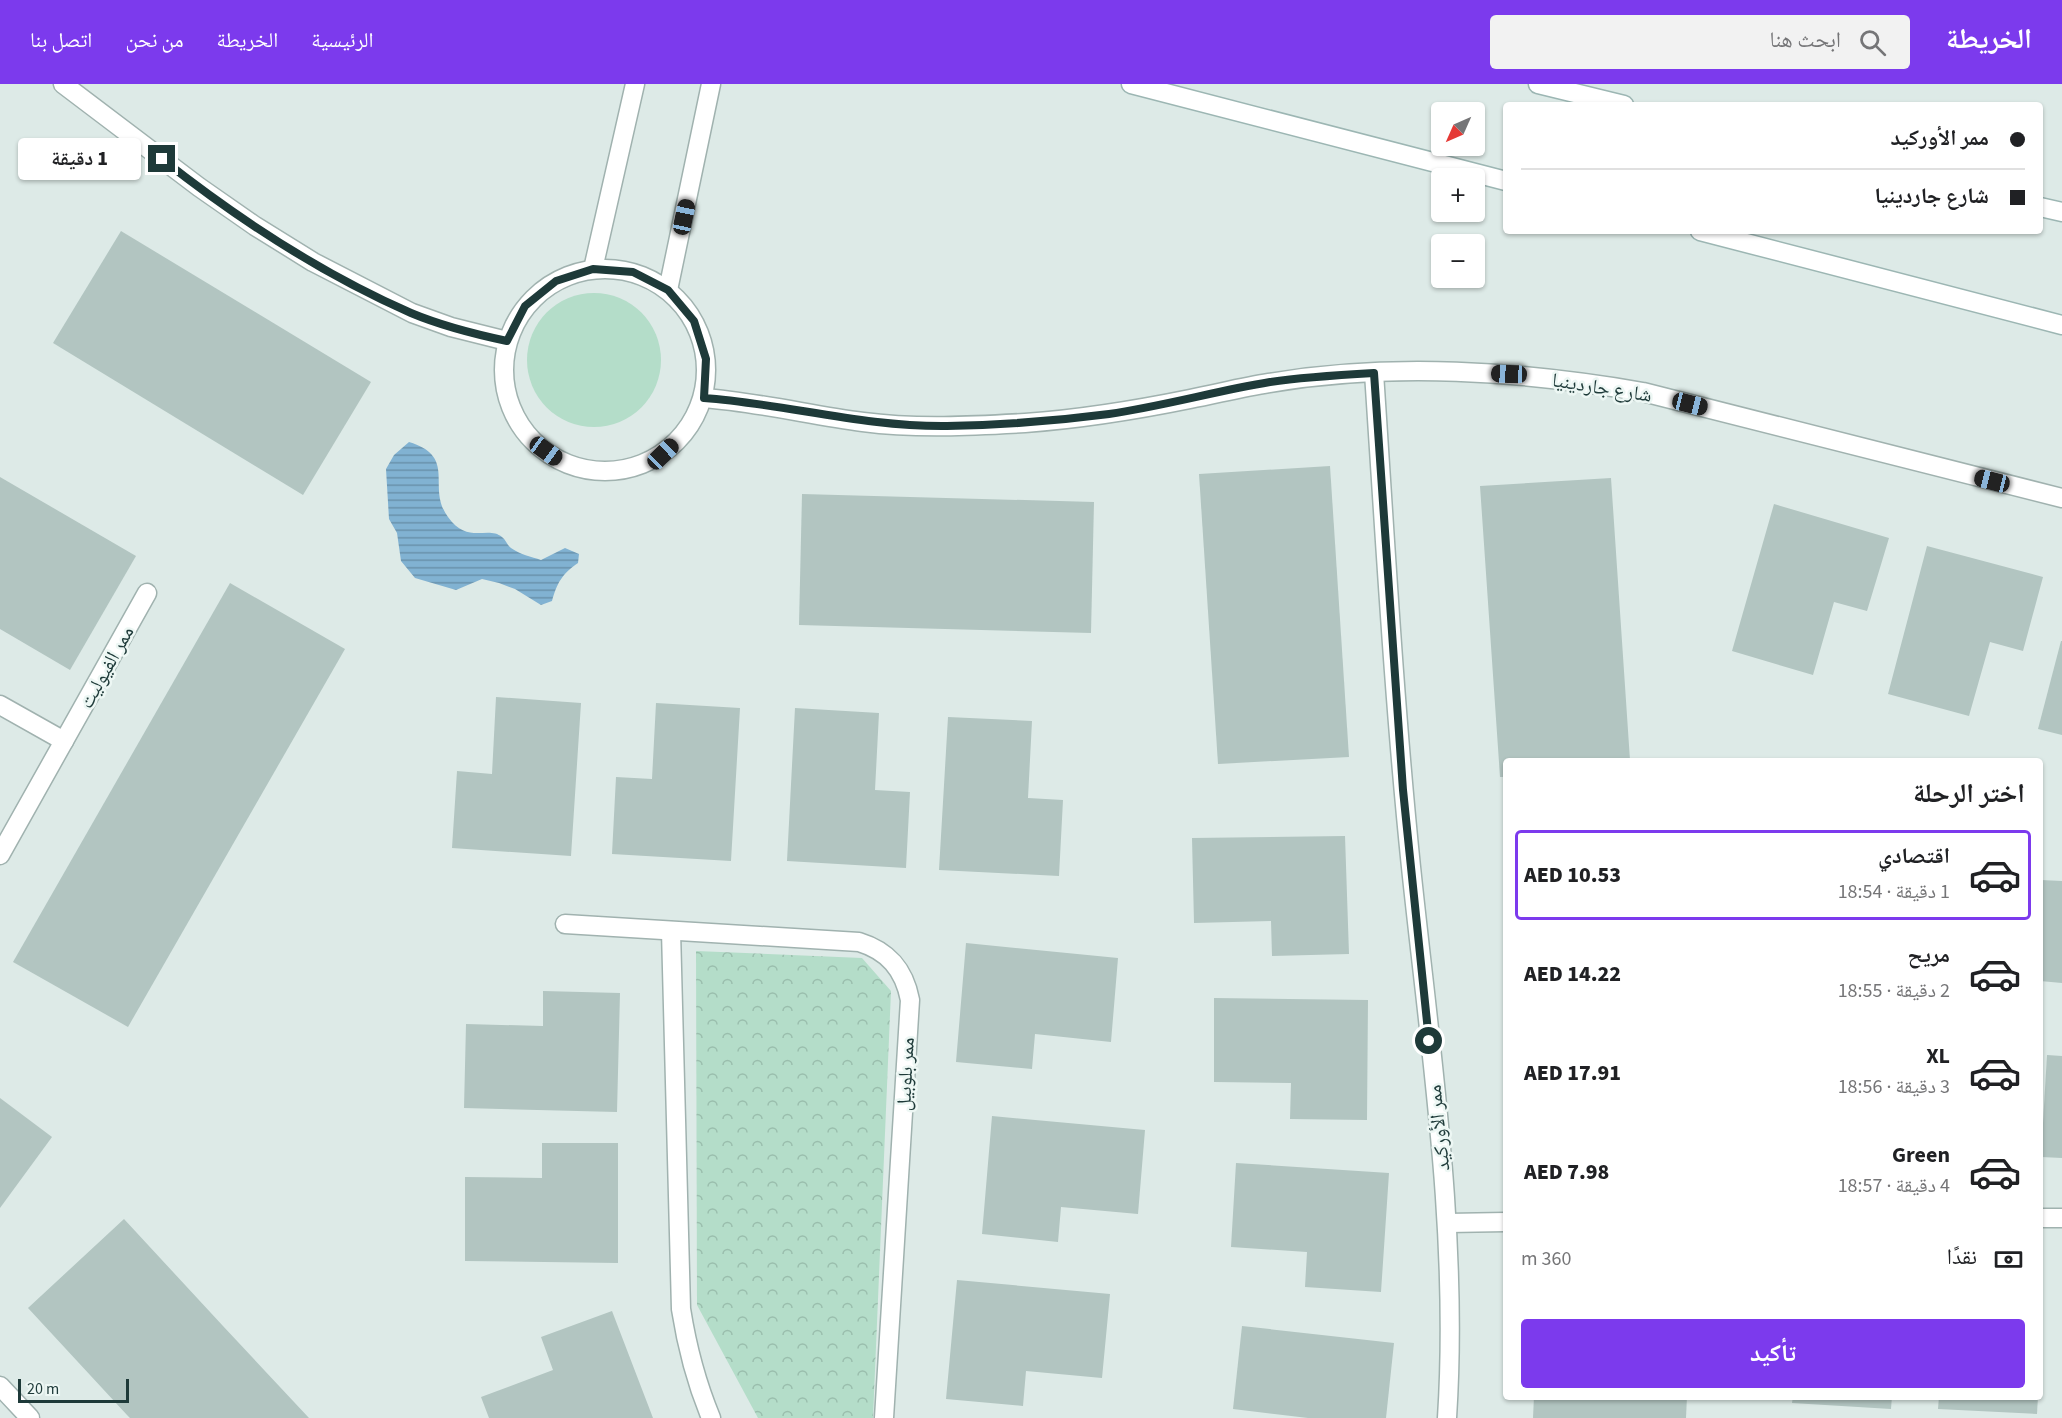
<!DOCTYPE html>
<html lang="ar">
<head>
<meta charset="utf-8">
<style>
	body { margin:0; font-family:"Source Sans 3","Noto Naskh Arabic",sans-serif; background:#f2f2f2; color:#202124; direction:rtl; height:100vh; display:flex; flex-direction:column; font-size:22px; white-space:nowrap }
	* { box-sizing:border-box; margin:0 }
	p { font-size:20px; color:#757577 }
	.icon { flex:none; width:33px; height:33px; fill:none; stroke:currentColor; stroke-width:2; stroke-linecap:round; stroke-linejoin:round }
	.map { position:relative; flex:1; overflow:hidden; direction:ltr }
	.panel { position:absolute; left:1503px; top:674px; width:540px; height:642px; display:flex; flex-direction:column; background:#fff; border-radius:6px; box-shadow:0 2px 4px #0004; direction:rtl }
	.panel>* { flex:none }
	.top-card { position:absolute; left:1503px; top:18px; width:540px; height:132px; border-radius:6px; box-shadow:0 2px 4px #0004; direction:rtl; display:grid; align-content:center; height:132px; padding:0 18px; background:#fff }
	.needle { width:39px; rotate:225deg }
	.controls { position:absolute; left:1431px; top:18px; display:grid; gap:12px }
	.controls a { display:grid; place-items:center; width:54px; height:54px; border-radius:6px; background:#fff; box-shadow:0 2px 4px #0004; font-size:30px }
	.scale { position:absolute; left:18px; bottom:15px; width:111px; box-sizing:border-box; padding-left:6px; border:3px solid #1e3a39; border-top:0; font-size:16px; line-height:21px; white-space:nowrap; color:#1e3a39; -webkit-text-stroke:4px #edf7f4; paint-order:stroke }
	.end { position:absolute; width:27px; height:27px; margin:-14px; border:8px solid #1e3a39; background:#fff; box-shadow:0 0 0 3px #fff }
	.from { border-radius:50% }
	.bubble { position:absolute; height:42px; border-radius:6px; background:#fff; box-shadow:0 2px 4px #0004; font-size:20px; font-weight:800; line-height:42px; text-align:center; direction:rtl }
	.car { position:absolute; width:18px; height:36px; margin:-18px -9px; border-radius:8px; box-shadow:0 0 4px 2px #0007; background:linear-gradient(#222 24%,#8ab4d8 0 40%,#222 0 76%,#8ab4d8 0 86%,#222 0) }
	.top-card b { display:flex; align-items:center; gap:21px; height:57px; font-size:22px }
	.top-card b+b { border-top:2px solid #e0e0e0 }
	.top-card i { width:15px; height:15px; background:#202124 }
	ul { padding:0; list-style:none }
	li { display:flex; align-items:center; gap:18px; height:90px; margin:0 12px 9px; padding:0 6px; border:3px solid transparent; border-radius:6px }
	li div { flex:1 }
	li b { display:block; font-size:22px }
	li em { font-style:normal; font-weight:800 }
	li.active { border-color:#7c3aed }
	li>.icon { width:54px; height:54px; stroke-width:1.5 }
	h2 { padding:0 18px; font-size:27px; line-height:72px }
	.pay { display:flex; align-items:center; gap:15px; height:66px; padding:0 18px; font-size:22px }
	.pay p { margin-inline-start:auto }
	.cta { display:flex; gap:12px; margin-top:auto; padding:12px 18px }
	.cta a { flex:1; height:69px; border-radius:6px; background:#7c3aed; color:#fff; font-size:24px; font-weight:800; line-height:69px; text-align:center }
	header { display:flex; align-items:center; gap:36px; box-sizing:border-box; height:84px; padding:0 30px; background:#7c3aed; color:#fff }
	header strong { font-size:28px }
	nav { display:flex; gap:33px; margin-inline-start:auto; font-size:21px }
	.search { width:420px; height:54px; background:#f2f2f2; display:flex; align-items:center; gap:15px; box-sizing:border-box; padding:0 21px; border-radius:6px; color:#757577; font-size:22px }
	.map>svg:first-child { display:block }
	.grass { fill:#b4ddc9 }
	.park { fill:url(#park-crowns) }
	.water { fill:url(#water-rules) }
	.building { fill:#b2c5c1 }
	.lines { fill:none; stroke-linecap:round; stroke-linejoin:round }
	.minor-casing { stroke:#a0b2af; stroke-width:21 }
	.secondary-casing { stroke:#9cb6b3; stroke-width:21 }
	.minor { stroke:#fff; stroke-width:18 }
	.secondary { stroke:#fff; stroke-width:18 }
	.route { stroke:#1e3a39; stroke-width:8 }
	.labels { text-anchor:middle; stroke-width:5; stroke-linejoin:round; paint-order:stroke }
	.street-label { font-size:20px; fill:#1e3a39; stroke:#edf7f4 }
</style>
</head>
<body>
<header>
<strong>الخريطة</strong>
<div class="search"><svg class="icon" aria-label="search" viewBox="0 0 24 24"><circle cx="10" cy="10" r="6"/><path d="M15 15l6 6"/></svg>ابحث هنا</div>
<nav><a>الرئيسية</a><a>الخريطة</a><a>من نحن</a><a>اتصل بنا</a></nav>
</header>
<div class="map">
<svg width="2062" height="1334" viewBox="0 0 2062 1334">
	<defs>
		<pattern id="park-crowns" width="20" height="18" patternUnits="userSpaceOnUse" patternTransform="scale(1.5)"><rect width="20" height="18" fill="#b4ddc9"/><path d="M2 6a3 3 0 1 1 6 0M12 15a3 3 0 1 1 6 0" fill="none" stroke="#9abead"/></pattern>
		<pattern id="water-rules" width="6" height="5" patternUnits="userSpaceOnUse" patternTransform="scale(1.5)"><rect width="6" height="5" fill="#81b2d2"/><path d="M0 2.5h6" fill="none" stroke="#6992ab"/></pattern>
	</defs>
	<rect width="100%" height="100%" fill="#ddeae7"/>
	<circle class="grass" cx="594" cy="276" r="67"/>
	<polygon class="park" points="696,867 862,874 891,907 873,1334 758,1334 697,1221"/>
	<path class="water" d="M409,358C458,373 426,403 448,433C468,461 488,441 502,453C506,456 507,461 511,464C519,470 532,473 541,476L565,464L579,470L578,479C562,490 557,499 552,517L541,521L515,505L499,499L482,495L456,506L415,494L401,477L397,449L389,435L386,385L394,371Z"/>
	<g class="building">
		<polygon points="121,147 371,298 303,411 53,259"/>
		<polygon points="1330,382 1349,673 1218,680 1199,390"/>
		<polygon points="0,393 136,472 70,586 0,545"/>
		<polygon points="1611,394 1630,676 1506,676 1506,693 1500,693 1480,402"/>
		<polygon points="802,410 1094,418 1091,549 799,541"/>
		<polygon points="1774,420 1889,454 1867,527 1834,518 1813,591 1732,567"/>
		<polygon points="1927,462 2043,493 2023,567 1990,558 1969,632 1888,610"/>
		<polygon points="230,499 345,565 128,943 13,878"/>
		<polygon points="2061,557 2062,557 2062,651 2038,645"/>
		<polygon points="496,613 581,619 571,772 452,764 457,687 492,690"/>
		<polygon points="656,619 740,624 731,777 612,770 616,693 652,695"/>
		<polygon points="795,624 879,629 875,706 910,708 906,784 787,777"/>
		<polygon points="948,633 1032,637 1028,714 1063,716 1059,792 939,786"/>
		<polygon points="1345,752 1349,870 1272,872 1271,837 1194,839 1192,754"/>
		<polygon points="2041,796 2062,797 2062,899 2040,897"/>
		<polygon points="966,859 1118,874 1111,958 1035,950 1032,985 956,978"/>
		<polygon points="543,907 620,909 617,1028 464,1024 466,940 543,942"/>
		<polygon points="1214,914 1368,916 1367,1036 1290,1035 1291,999 1214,998"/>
		<polygon points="2047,971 2062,972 2062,1074 2041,1073"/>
		<polygon points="0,1014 52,1053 0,1124"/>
		<polygon points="992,1032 1145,1046 1138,1130 1061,1123 1058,1158 982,1150"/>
		<polygon points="542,1059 618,1059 618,1179 465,1177 465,1093 542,1094"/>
		<polygon points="1236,1079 1389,1089 1381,1208 1305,1203 1307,1168 1231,1163"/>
		<polygon points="124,1135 223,1242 309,1334 130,1334 127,1331 28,1224"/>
		<polygon points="957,1196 1110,1210 1102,1294 1026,1287 1023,1322 946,1315"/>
		<polygon points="612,1227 653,1334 489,1334 481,1313 553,1286 541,1253"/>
		<polygon points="1242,1242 1394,1259 1386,1334 1308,1334 1233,1325"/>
		<polygon points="1534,1312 1687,1312 1686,1334 1533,1334"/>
		<polygon points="1793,1312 1892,1312 1891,1325 1792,1319"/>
		<polygon points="1939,1312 2038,1312 2037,1330 1938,1325"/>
	</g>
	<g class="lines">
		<g class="minor-casing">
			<g id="minor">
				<polyline points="63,0 199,103 255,142 313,178 412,229 451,243 507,257"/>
				<polyline points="593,185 635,0"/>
				<circle cx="605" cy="286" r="101"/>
				<polyline points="668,206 711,0"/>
				<path d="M1374,289C1385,453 1394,618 1411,783C1430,965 1459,1150 1447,1334"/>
				<path d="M703,314C757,318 810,331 863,338C916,345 972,342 1025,339C1080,335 1136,326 1190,315C1216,310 1243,303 1269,299C1393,278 1520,287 1643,308L2062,414"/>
				<polyline points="0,621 64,657"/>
				<polyline points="0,771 147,509"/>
				<path d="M565,840L859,858C888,867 904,885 910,916L884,1334"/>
				<path d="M671,847L681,1225C687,1263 696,1298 711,1334"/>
				<polyline points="2040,1134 2062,1134"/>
				<polyline points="1448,1139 1506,1138"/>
				<polyline points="0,1302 30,1334"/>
			</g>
		</g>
		<g class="secondary-casing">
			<g id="secondary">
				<polyline points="1131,0 1506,97"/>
				<polyline points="1538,0 1624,21"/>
				<polyline points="2040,123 2062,128"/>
				<polyline points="1700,147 2062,241"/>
			</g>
		</g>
		<use href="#minor" class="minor"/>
		<use href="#secondary" class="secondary"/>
	</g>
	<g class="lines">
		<path class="route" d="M162,75C238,135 322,190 411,229C442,242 474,250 507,257L525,222L556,197L593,185L633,188L668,206L694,237L706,275L704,314C786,320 863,343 947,342C1001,341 1056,337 1109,330C1163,322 1216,307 1270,298C1304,293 1339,291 1374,289L1403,706L1429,957"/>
	</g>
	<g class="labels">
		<g class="street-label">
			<text transform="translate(1602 303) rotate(9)" y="7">شارع جاردينيا</text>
			<text transform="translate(106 583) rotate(-61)" y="7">ممر الفيوليت</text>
			<text transform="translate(905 990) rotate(-87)" y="7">ممر بلوبيل</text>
			<text transform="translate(1438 1044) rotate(-96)" y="7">ممر الأوركيد</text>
		</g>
	</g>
</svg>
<div class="controls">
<a><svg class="needle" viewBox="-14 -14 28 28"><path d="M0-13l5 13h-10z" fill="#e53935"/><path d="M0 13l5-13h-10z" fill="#757577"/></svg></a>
<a>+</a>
<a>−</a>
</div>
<div class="scale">20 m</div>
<i class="end from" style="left:1429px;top:957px"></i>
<i class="end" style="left:162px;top:75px"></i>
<div class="bubble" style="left:18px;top:54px;width:123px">1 دقيقة</div>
<i class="car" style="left:684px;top:133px;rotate:12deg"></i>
<i class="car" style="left:1509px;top:290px;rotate:272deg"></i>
<i class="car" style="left:1690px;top:320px;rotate:104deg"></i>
<i class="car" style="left:546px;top:367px;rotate:126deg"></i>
<i class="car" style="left:663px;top:370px;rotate:46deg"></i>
<i class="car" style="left:1992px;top:397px;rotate:284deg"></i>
<div class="top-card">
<b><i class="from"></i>ممر الأوركيد</b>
<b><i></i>شارع جاردينيا</b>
</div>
<section class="panel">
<h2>اختر الرحلة</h2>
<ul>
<li class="active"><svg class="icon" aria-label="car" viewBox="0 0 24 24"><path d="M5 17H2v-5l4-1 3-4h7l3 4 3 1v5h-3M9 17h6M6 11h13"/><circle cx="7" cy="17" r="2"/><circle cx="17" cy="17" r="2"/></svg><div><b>اقتصادي</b><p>1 دقيقة · 18:54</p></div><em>AED 10.53</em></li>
<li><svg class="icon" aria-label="car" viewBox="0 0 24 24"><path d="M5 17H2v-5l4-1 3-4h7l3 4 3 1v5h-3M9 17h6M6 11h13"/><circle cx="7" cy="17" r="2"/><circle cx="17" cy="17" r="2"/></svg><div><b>مريح</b><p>2 دقيقة · 18:55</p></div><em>AED 14.22</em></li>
<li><svg class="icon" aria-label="car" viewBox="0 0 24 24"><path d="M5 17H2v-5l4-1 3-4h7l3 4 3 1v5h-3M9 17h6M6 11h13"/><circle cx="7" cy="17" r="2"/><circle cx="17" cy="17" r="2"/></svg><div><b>XL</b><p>3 دقيقة · 18:56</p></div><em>AED 17.91</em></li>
<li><svg class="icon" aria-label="car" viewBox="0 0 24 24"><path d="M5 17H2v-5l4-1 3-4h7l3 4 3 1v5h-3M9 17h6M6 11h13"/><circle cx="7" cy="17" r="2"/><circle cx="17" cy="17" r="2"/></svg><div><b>Green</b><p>4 دقيقة · 18:57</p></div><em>AED 7.98</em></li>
</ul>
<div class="pay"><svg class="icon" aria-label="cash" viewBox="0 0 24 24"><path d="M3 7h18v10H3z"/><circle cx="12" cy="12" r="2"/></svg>نقدًا<p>360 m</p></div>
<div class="cta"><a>تأكيد</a></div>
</section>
</div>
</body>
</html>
